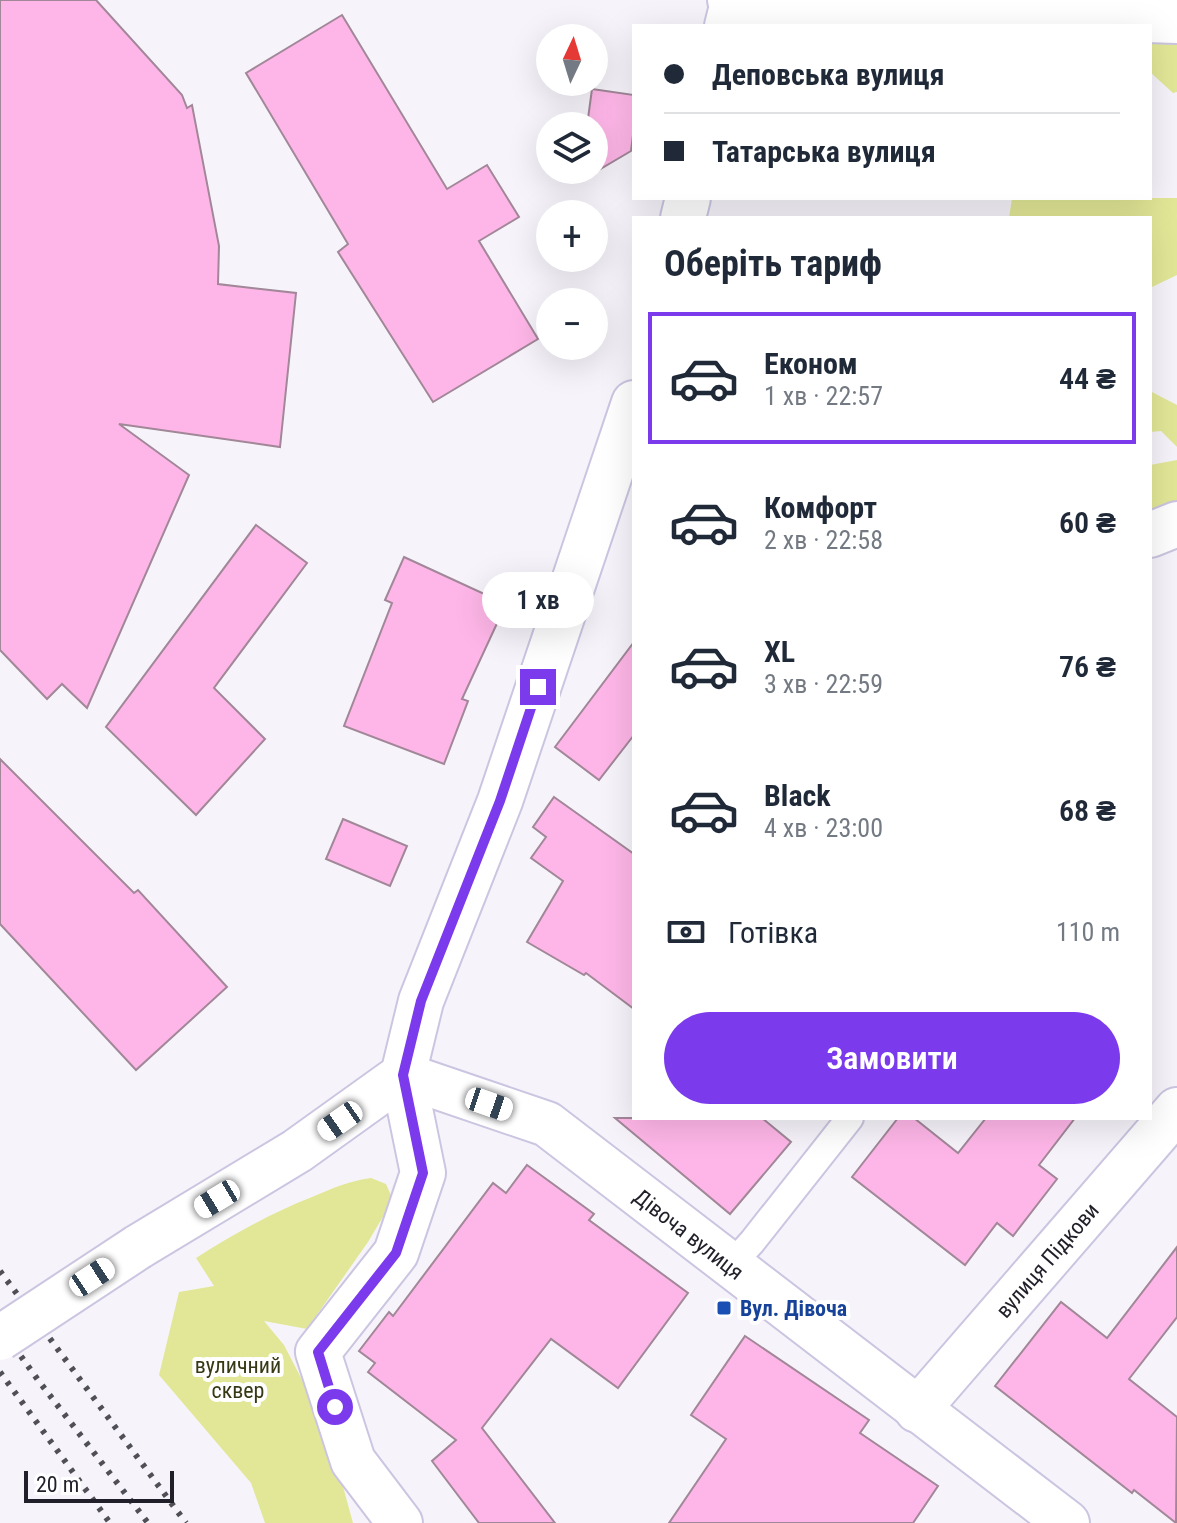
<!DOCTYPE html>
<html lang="uk">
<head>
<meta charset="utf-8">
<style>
	body { margin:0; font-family:"Roboto Condensed",sans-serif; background:#f6f6f7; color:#1f2937; height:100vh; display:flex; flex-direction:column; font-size:30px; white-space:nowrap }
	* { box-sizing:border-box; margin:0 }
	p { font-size:26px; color:#747a83 }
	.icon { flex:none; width:44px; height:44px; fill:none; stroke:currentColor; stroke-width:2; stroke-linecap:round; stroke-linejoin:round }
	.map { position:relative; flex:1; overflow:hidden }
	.details { position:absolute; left:632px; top:216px; width:520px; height:904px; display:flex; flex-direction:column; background:#fff; border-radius:0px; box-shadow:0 8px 32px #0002 }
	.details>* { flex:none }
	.guide { position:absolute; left:632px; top:24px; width:520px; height:176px; border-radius:0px; box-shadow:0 8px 32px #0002; display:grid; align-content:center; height:176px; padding:0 32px; background:#fff }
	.needle { width:52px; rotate:4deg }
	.controls { position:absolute; left:536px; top:24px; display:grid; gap:16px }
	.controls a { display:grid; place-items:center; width:72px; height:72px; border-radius:50%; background:#fff; box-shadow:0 8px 32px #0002; font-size:40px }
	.scale { position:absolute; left:24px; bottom:20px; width:150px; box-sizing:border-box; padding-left:8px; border:4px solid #211f29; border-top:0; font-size:22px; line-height:28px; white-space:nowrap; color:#211f29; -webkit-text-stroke:6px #fff; paint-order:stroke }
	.end { position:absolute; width:36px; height:36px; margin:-18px; border:10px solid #7c3aed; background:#fff; box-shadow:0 0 0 4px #fff }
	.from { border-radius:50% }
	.bubble { position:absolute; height:56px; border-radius:28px; background:#fff; box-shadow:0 8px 32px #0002; font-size:26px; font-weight:600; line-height:56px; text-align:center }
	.car { position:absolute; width:24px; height:48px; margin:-24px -12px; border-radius:10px; box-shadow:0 0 6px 2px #0007; background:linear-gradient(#fff 24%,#345 0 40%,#fff 0 76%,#345 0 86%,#fff 0) }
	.guide b { display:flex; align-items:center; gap:28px; height:76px; font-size:30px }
	.guide b+b { border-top:2px solid #e0e1e3 }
	.guide i { width:20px; height:20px; background:#1f2937 }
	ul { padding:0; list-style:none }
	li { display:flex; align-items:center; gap:24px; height:132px; margin:0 16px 12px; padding:0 16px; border:4px solid transparent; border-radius:0px }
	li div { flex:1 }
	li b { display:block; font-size:30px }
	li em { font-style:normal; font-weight:600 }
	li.selected { border-color:#7c3aed }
	li>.icon { width:72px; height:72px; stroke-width:1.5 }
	h2 { padding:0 32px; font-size:36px; line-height:96px }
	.pay { display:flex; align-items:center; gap:20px; height:88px; padding:0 32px; font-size:30px }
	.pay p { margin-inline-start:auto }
	.button { display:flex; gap:16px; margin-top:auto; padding:16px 32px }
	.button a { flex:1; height:92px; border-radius:48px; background:#7c3aed; color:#fff; font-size:32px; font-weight:600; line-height:92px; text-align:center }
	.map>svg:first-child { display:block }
	.green { fill:#e2e797 }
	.building { fill:#feb6e8; stroke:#a18798; stroke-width:2 }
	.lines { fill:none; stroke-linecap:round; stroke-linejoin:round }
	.lane-casing { stroke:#ccc5e1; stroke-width:30 }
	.street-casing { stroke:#ccc5e1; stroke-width:48 }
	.secondary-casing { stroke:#ccc5e1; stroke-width:48 }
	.lane { stroke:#fff; stroke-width:26 }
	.street { stroke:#fff; stroke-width:44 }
	.secondary { stroke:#fff; stroke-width:44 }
	.rail { stroke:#504e57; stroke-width:6; stroke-dasharray:4 8; stroke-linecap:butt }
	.secondary-bridge-casing { stroke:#ccc5e1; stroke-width:48; stroke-linecap:butt }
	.secondary-bridge { stroke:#fff; stroke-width:44 }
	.route { stroke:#7c3aed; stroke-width:10 }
	.transit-dot { fill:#1a4fb4; stroke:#fff; stroke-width:3 }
	.labels { text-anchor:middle; stroke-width:8; stroke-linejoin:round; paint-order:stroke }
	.street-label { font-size:22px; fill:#211f29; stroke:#fff }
	.transit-label { font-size:22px; font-weight:bold; fill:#164399; stroke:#fff; text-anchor:start }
	.park-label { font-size:22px; fill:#373815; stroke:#fff }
</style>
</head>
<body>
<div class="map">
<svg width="1177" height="1523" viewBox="0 0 1177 1523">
	<rect width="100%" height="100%" fill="#f6f4fa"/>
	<g class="green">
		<polygon points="1150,32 1177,32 1177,92 1173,93 1150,72"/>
		<polygon points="1012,198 1177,198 1177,275 1152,287 1150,291 1150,218 1009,218"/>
		<polygon points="1150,391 1177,405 1177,447 1161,431 1150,432"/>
		<polygon points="1177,460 1177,515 1150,514 1150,465"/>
		<path d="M371,1178L386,1184L393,1200L368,1242L307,1329L264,1321L284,1345L327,1428L353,1523H265L251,1483L159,1375L179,1292L214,1286L196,1258C234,1234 271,1213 312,1197C333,1188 349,1181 371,1178Z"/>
	</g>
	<g class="building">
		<polygon points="0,0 96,0 182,95 187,108 192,105 219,246 218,284 296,293 280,447 119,424 189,475 87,708 62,684 47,699 0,650"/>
		<polygon points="342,15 447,189 487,165 519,217 479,241 538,339 433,402 338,252 348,244 246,73"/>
		<polygon points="592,89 634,95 634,127 631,151 580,181 582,170 594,170 594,126 587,126"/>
		<polygon points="256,525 307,563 214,688 265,739 196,815 106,727"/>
		<polygon points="404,557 506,604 462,699 468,701 444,764 344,726 392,603 385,600"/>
		<polygon points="634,642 634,735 599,780 555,747"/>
		<polygon points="0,759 134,893 138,890 227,987 136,1070 0,924"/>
		<polygon points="554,797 634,854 634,1009 586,973 584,975 527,942 563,881 531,858 546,837 533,827"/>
		<polygon points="343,819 407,846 390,886 326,859"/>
		<polygon points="615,1118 762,1118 791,1142 730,1214"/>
		<polygon points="898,1118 914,1118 958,1153 986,1118 1075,1118 1039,1165 1057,1179 1013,1236 997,1223 965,1265 852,1177"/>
		<polygon points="527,1165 594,1214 589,1220 688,1293 618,1388 551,1339 482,1428 555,1523 479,1523 432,1461 456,1440 368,1372 375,1363 359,1351 389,1312 393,1316 493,1183 506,1193"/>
		<polygon points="1177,1247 1177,1317 1129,1379 1177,1417 1176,1523 1134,1490 1132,1493 995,1386 1061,1302 1107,1338"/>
		<polygon points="745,1336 869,1420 860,1433 938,1486 913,1523 669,1523 726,1439 691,1415"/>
	</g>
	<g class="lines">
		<g class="lane-casing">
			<polyline id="lane" points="730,1266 752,1242 850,1118"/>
		</g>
		<g class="street-casing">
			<g id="street">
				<polyline points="732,6 1177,21"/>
				<polyline points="1150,535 1177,524"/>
				<polyline points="917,1410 1177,1110"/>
				<polyline points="400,1523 353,1461 318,1352 396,1253 423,1173 403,1075"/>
			</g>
		</g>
		<g class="secondary-casing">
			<g id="secondary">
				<polyline points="727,26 732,6 730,0"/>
				<polyline points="683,218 688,198"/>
				<polyline points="403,1075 547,1124 1067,1523"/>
				<polyline points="138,1247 297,1151 403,1075 421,1001 500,801 634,403"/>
			</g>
		</g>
		<use href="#lane" class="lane"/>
		<use href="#street" class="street"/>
		<use href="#secondary" class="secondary"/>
		<g class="rail">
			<polyline points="0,1271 186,1523"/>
			<polyline points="0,1327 38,1380 148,1523"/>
			<polyline points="0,1372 110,1523"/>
		</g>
		<g class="secondary-bridge-casing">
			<polyline id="secondary-bridge" points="0,1338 138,1247"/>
		</g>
		<use href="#secondary-bridge" class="secondary-bridge"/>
	</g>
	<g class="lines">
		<polyline class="route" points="335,1407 318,1352 396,1253 423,1173 403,1075 421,1001 500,801 538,687"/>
	</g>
	<rect class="transit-dot" x="716" y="1300" width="16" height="16" rx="4"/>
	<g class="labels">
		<g class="street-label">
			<text transform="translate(689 1234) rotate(38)" y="8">Дівоча вулиця</text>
			<text transform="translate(1047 1260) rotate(-49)" y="8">вулиця Підкови</text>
		</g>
		<g class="transit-label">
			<text x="740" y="1316">Вул. Дівоча</text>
		</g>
		<g class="park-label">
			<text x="238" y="1373">вуличний<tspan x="238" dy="25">сквер</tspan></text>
		</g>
	</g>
</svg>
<div class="controls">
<a><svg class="needle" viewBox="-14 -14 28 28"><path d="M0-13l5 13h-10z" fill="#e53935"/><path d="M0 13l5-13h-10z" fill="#747a83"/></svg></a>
<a><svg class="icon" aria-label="layers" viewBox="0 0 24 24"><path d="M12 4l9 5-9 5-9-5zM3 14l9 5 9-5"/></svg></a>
<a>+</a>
<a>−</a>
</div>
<div class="scale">20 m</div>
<i class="end from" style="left:335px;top:1407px"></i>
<i class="end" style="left:538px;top:687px"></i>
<div class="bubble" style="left:482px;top:572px;width:112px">1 хв</div>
<i class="car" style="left:489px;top:1104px;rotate:109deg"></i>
<i class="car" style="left:340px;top:1121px;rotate:235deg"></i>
<i class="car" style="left:217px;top:1199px;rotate:239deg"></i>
<i class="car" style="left:92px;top:1277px;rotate:57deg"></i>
<div class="guide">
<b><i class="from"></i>Деповська вулиця</b>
<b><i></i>Татарська вулиця</b>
</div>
<section class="details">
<h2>Оберіть тариф</h2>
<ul>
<li class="selected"><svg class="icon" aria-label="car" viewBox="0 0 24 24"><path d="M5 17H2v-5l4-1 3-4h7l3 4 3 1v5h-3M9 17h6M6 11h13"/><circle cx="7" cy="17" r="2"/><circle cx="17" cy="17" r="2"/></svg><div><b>Економ</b><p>1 хв · 22:57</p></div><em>44 ₴</em></li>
<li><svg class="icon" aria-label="car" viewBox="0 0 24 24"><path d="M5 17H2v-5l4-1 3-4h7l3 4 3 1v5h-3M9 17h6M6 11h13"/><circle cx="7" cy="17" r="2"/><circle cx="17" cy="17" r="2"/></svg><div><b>Комфорт</b><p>2 хв · 22:58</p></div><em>60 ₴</em></li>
<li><svg class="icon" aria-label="car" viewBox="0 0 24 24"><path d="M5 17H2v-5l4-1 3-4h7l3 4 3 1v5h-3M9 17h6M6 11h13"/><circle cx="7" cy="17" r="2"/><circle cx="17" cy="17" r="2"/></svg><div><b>XL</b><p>3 хв · 22:59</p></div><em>76 ₴</em></li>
<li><svg class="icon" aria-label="car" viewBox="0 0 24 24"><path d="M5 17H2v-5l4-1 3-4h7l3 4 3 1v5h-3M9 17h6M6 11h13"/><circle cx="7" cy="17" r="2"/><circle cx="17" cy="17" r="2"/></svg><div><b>Black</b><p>4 хв · 23:00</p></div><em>68 ₴</em></li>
</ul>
<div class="pay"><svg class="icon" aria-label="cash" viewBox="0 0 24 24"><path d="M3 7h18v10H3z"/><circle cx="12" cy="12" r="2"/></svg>Готівка<p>110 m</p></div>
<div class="button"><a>Замовити</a></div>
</section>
</div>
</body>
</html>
